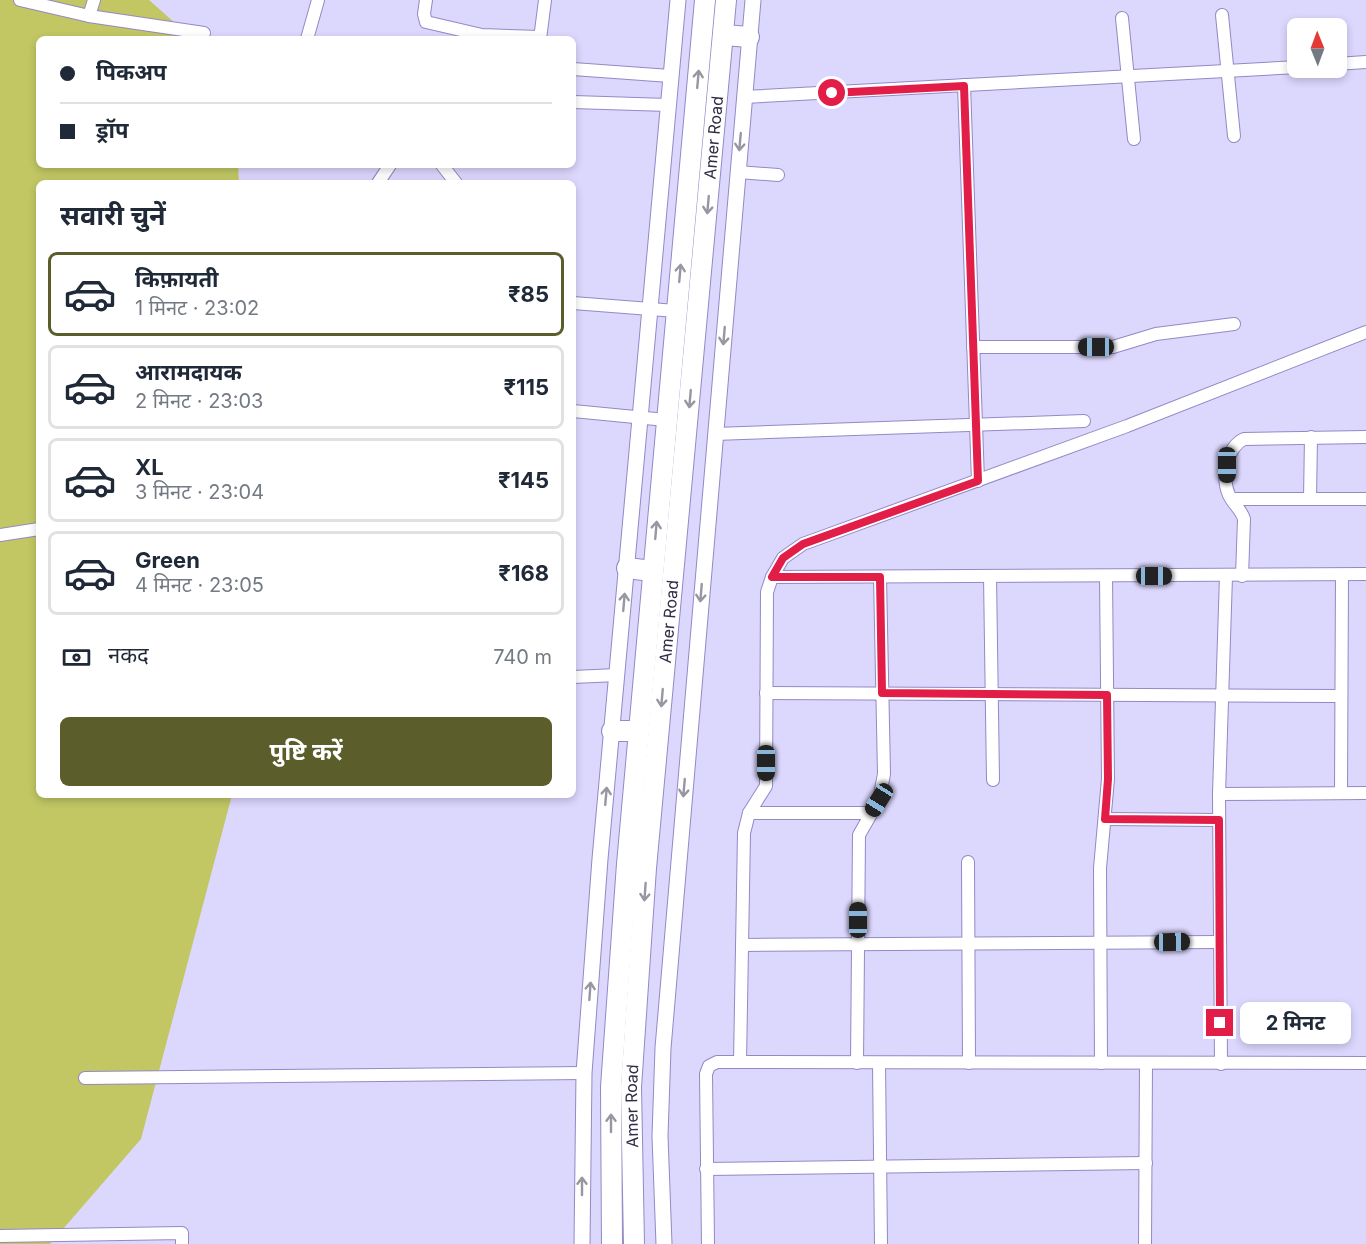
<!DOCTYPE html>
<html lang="hi">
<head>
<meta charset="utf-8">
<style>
	body { margin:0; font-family:Inter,"Noto Sans Devanagari",sans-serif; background:#f2f2f3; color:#1f2937; height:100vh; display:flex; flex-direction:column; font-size:22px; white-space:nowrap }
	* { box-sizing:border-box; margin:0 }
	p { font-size:20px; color:#747a83 }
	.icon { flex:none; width:33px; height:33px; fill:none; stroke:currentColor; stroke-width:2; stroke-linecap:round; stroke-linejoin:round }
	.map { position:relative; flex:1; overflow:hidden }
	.sheet { position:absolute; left:36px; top:180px; width:540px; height:618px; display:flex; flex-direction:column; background:#fff; border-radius:9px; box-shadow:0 3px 9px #0003 }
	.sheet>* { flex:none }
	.top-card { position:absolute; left:36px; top:36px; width:540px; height:132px; border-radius:9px; box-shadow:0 3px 9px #0003; display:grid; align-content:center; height:132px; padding:0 24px; background:#fff }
	.needle { width:39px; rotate:359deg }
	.buttons { position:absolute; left:1287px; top:18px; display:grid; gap:12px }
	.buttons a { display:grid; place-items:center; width:60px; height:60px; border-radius:9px; background:#fff; box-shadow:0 3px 9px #0003; font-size:30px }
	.end { position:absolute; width:27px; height:27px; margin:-14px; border:8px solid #e11d48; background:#fff; box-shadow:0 0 0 3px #fff }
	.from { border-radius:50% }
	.bubble { position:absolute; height:42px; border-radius:9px; background:#fff; box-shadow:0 3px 9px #0003; font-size:20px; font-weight:700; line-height:42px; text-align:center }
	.car { position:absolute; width:18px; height:36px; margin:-18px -9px; border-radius:8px; box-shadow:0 0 4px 2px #0007; background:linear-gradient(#222 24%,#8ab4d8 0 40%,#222 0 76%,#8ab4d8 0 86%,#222 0) }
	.top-card b { display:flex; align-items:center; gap:21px; height:57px; font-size:22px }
	.top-card b+b { border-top:2px solid #e0e1e3 }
	.top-card i { width:15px; height:15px; background:#1f2937 }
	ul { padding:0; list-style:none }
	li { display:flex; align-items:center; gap:18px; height:84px; margin:0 12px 9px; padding:0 12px; border:3px solid #e0e1e3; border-radius:9px }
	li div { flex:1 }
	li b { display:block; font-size:22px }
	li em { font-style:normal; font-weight:700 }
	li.on { border-color:#5b5e2b }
	li>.icon { width:54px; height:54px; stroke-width:1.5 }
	h2 { padding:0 24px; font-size:27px; line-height:72px }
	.pay { display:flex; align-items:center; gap:15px; height:66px; padding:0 24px; font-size:22px }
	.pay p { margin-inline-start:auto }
	.cta { display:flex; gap:12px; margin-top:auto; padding:12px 24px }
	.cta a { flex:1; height:69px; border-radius:9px; background:#5b5e2b; color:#fff; font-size:24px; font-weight:700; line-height:69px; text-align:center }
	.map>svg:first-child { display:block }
	.green { fill:#c2c764 }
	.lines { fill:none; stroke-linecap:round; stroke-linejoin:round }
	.minor-casing { stroke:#9389c5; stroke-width:14 }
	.tertiary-casing { stroke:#9389c5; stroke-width:17 }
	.trunk-casing { stroke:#9389c5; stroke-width:22 }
	.minor { stroke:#fff; stroke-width:12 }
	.tertiary { stroke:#fff; stroke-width:15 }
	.trunk { stroke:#fff; stroke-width:20 }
	.oneway { stroke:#9896a2 }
	.route { stroke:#e11d48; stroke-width:8 }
	.labels { text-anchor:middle; stroke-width:6; stroke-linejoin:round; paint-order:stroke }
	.street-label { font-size:16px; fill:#312d46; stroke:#dcd7fd }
</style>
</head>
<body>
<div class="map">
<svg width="1366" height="1244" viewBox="0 0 1366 1244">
	<rect width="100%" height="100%" fill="#dcd7fd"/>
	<polygon class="green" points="0,0 149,0 193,39 39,39 39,165 238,165 239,183 39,183 39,795 232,795 141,1139 50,1244 0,1244"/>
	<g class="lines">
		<g class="minor-casing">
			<g id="minor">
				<polyline points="20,0 89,16 94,0"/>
				<polyline points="426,0 424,14 426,22 482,35 540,37"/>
				<polyline points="1222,15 1234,136"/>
				<polyline points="89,16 204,33"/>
				<polyline points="1122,18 1134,139"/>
				<polyline points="307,39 318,0"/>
				<polyline points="540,39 545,0"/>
				<polyline points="1336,64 1366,62"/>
				<polyline points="573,69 670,76"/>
				<polyline points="964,85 978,481"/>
				<polyline points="744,97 1298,67"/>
				<polyline points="573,102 668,105"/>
				<polyline points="442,165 456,183"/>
				<polyline points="738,172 778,175"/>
				<polyline points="378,183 390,165"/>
				<polyline points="573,303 676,311"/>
				<polyline points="973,347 1113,347 1156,334 1234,324"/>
				<polyline points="573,411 666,420"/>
				<polyline points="715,434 1084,421"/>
				<polyline points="1233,499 1366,499"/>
				<polyline points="1310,499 1311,437"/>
				<polyline points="0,535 39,529"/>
				<polyline points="990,576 993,780"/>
				<path d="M1242,576L1244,519C1241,509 1233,504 1229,495C1221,477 1227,447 1244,439L1366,437"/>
				<polyline points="772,577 783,558 803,544 1127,426 1366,332"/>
				<polyline points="573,677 617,675"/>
				<polyline points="766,693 1341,696"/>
				<polyline points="1341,792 1342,575"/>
				<polyline points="1219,794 1366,793"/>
				<polyline points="749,813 870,813"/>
				<polyline points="1105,819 1219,820"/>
				<polyline points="968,862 969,1063"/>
				<polyline points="742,945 1219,942"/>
				<polyline points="740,1062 744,833 749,813 766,786 767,592 772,577 1366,574"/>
				<polyline points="857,1063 859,835 879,800 884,774 880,577"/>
				<polyline points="879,1063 881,1244"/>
				<polyline points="1101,1063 1100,868 1108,779 1106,576"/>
				<polyline points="1221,1064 1219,794 1226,576"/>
				<polyline points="85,1078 584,1073"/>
				<polyline points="706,1169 1146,1163"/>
				<polyline points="0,1236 182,1233 182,1244"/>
				<polyline points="708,1244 706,1074 709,1066 717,1062 1366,1063"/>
				<polyline points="1145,1244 1146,1063"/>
			</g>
		</g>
		<g class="tertiary-casing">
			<g id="tertiary">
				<polyline points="582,1244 584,1073 600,859 678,0"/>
				<polyline points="664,1244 660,1136 663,1048 753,0"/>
			</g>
		</g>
		<g class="trunk-casing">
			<g id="trunk">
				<polyline points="724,35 749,37"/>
				<polyline points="627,568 652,571"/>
				<polyline points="612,731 638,731"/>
				<polyline points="612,1244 611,1087 627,864 705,0"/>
				<path id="s1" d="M634,1244L631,1087L646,868L726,0"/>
			</g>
		</g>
		<use href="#minor" class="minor"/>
		<use href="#tertiary" class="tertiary"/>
		<use href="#trunk" class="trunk"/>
	</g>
	<defs><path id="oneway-shaft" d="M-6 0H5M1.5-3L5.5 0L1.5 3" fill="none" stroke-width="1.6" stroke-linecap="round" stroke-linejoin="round" transform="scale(1.5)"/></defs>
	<g class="oneway">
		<use href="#oneway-shaft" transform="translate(698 79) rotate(-85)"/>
		<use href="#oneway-shaft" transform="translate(740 142) rotate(95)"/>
		<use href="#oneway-shaft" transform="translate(708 205) rotate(95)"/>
		<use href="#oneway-shaft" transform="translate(680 273) rotate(-85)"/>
		<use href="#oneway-shaft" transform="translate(724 336) rotate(95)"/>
		<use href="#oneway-shaft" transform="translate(690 399) rotate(95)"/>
		<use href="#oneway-shaft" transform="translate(656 530) rotate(-85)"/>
		<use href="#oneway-shaft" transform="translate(701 593) rotate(95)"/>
		<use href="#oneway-shaft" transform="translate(624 602) rotate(-85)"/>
		<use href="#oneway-shaft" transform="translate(662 698) rotate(95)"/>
		<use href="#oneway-shaft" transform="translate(684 788) rotate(95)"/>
		<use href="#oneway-shaft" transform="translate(606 796) rotate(-85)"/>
		<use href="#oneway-shaft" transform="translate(645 892) rotate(94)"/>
		<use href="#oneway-shaft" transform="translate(590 991) rotate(-86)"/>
		<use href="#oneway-shaft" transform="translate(611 1123) rotate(-90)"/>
		<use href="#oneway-shaft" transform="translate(582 1186) rotate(-90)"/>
	</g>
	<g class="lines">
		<polyline class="route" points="832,93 964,86 978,481 803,544 783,558 772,577 880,577 882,693 1107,695 1108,779 1105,819 1219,820 1220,1023"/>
	</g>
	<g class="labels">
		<g class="street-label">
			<text dy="6" stroke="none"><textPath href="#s1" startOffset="1110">Amer Road</textPath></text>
			<text dy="6" stroke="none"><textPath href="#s1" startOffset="624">Amer Road</textPath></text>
			<text dy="6" stroke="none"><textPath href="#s1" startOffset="138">Amer Road</textPath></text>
		</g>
	</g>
</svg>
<div class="buttons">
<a><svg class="needle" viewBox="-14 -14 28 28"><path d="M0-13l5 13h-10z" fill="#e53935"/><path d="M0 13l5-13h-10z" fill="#747a83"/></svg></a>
</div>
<i class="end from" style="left:832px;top:93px"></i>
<i class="end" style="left:1220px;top:1023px"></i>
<div class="bubble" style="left:1240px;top:1002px;width:111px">2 मिनट</div>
<i class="car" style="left:1096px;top:347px;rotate:270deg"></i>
<i class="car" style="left:1227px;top:465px;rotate:180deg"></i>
<i class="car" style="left:1154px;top:576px;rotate:90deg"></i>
<i class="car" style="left:766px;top:763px;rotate:180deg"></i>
<i class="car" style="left:879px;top:800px;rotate:212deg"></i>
<i class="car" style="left:858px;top:920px;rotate:0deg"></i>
<i class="car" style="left:1172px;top:942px;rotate:89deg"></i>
<div class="top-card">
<b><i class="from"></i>पिकअप</b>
<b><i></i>ड्रॉप</b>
</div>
<section class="sheet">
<h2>सवारी चुनें</h2>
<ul>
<li class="on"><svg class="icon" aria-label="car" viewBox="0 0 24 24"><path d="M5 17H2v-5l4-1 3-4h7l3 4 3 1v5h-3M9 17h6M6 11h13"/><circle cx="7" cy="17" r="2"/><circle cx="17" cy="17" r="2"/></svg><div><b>किफ़ायती</b><p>1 मिनट · 23:02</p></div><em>₹85</em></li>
<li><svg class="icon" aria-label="car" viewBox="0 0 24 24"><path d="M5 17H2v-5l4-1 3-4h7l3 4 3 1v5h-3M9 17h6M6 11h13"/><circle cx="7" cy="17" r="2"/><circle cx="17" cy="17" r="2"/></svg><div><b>आरामदायक</b><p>2 मिनट · 23:03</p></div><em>₹115</em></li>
<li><svg class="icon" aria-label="car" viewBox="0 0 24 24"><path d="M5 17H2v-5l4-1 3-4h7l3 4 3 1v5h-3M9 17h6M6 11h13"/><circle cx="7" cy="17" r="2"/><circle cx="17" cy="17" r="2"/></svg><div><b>XL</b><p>3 मिनट · 23:04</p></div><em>₹145</em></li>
<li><svg class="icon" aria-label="car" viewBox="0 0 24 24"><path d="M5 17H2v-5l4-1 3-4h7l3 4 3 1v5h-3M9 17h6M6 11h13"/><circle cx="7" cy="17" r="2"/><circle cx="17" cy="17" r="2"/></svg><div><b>Green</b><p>4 मिनट · 23:05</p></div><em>₹168</em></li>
</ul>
<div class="pay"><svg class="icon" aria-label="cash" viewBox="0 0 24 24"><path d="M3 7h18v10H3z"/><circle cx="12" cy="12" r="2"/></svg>नकद<p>740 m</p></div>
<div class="cta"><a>पुष्टि करें</a></div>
</section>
</div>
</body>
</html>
